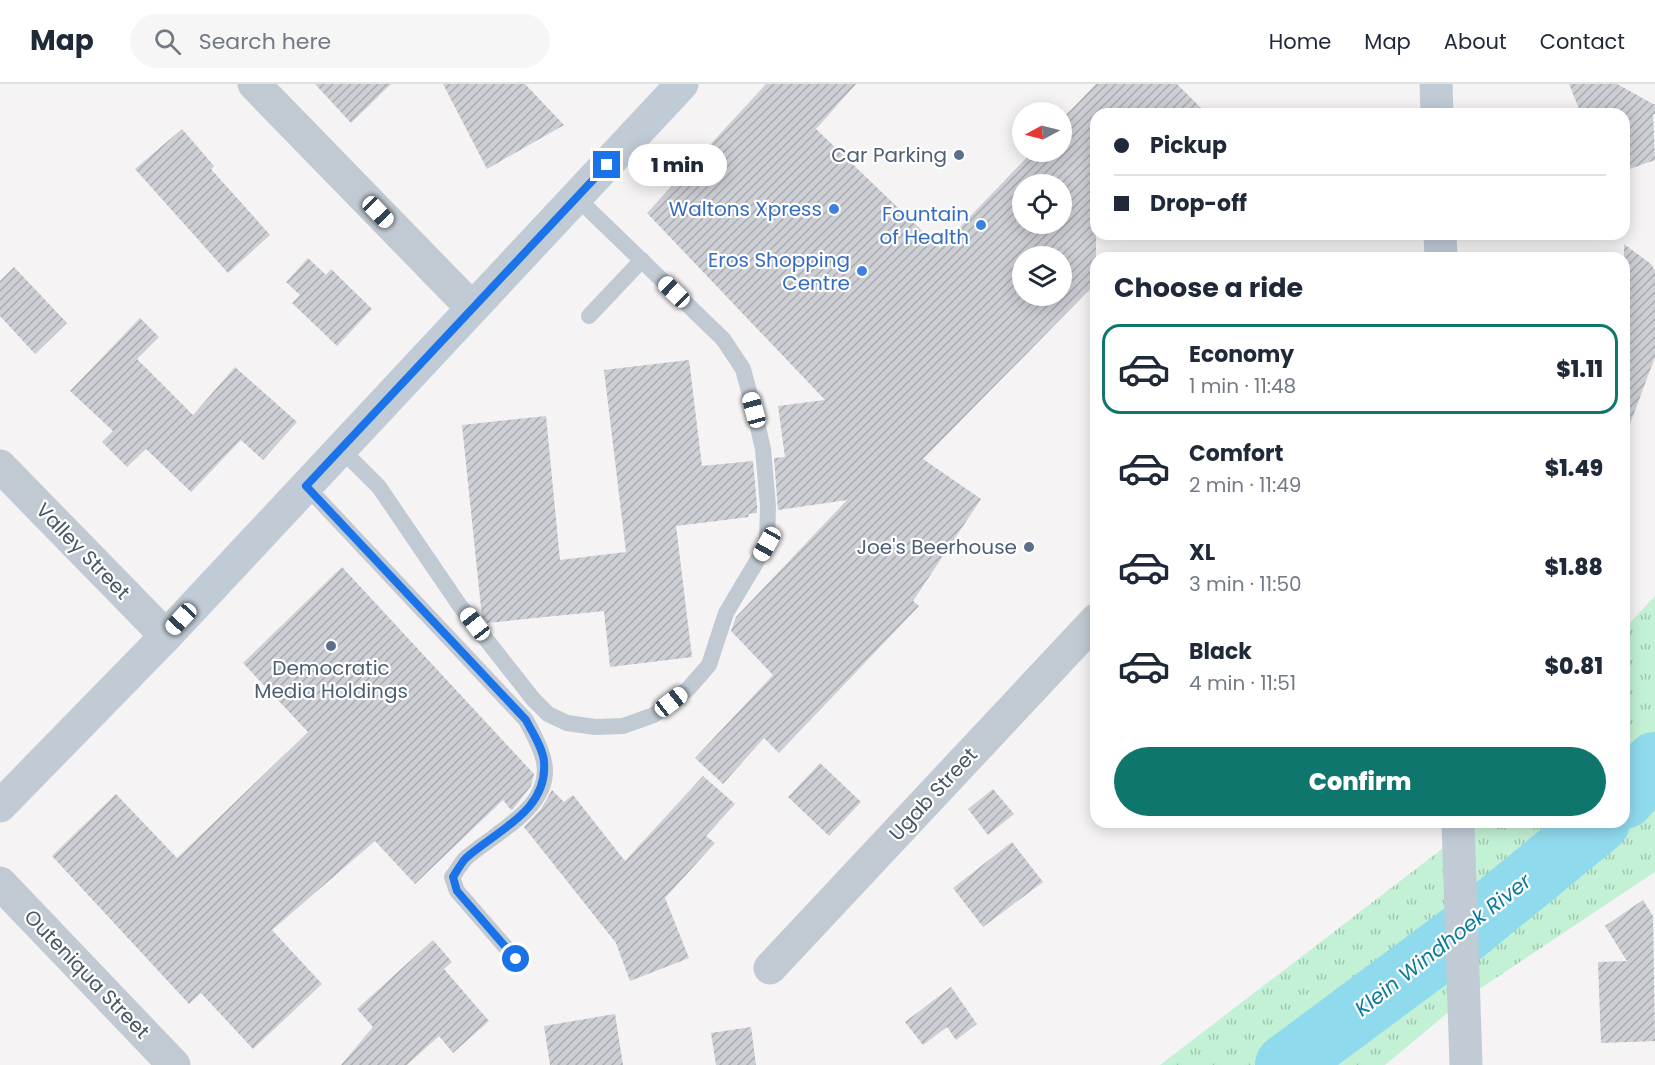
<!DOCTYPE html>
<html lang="en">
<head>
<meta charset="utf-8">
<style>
	body { margin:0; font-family:Poppins,sans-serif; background:#f6f6f7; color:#1f2937; height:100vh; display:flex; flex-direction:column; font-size:22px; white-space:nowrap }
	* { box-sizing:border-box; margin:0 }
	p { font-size:20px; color:#747a83 }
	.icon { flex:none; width:33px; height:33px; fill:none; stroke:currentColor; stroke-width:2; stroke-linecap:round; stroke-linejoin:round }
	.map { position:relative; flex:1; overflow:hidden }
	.drawer { position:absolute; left:1090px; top:168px; width:540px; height:576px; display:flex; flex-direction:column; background:#fff; border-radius:18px; box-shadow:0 3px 15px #0003 }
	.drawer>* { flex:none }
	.banner { position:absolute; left:1090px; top:24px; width:540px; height:132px; border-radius:18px; box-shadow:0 3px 15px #0003; display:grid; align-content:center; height:132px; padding:0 24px; background:#fff }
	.needle { width:39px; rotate:263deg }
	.buttons { position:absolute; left:1012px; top:18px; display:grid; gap:12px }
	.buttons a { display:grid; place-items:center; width:60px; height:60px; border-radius:50%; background:#fff; box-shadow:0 3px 15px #0003; font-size:30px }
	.end { position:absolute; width:27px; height:27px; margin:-14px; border:8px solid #1a73e8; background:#fff; box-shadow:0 0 0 3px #fff }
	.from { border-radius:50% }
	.bubble { position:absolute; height:42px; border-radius:21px; background:#fff; box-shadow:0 3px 15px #0003; font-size:20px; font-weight:800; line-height:42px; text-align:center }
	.car { position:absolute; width:18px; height:36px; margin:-18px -9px; border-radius:8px; box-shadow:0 0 4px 2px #0007; background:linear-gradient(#fff 24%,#345 0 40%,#fff 0 76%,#345 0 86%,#fff 0) }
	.banner b { display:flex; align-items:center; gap:21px; height:57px; font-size:22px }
	.banner b+b { border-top:2px solid #e0e1e3 }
	.banner i { width:15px; height:15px; background:#1f2937 }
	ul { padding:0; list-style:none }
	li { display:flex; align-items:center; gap:18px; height:90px; margin:0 12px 9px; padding:0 12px; border:3px solid transparent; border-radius:18px }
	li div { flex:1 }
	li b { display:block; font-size:22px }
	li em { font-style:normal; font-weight:800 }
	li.selected { border-color:#0f766e }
	li>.icon { width:54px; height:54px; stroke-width:1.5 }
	h2 { padding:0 24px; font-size:27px; line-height:72px }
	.cta { display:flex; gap:12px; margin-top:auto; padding:12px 24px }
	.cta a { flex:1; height:69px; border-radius:36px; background:#0f766e; color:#fff; font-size:24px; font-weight:800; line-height:69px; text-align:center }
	header { display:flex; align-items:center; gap:36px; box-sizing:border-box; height:84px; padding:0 30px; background:#fff; border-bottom:2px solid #e0e1e3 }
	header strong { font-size:28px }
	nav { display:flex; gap:33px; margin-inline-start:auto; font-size:21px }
	.search { width:420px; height:54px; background:#f6f6f7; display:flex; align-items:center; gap:15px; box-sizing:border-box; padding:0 21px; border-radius:33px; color:#747a83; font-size:22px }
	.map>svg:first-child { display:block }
	.grass { fill:url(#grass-tufts) }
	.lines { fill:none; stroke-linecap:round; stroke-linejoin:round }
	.river { stroke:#90daee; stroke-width:62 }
	.building { fill:url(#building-hatch); fill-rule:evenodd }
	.lane { stroke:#c1cad2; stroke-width:16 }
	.street { stroke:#c1cad2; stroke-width:33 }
	.secondary { stroke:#c1cbd6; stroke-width:33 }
	.route { stroke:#1a73e8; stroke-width:8 }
	.service-dot { fill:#5c6f8a; stroke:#fff; stroke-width:2 }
	.shop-dot { fill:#3f7fe0; stroke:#fff; stroke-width:2 }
	.labels { text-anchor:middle; stroke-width:4.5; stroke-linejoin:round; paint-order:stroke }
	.service-label { font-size:20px; fill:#4e5e75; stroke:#fff; text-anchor:end }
	.shop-label { font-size:20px; fill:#366cbe; stroke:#fff; text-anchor:end }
	.street-label { font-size:20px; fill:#4a5661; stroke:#fff }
	.water-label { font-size:21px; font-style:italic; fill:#0c7c9b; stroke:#fff }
</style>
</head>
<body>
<header>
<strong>Map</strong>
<div class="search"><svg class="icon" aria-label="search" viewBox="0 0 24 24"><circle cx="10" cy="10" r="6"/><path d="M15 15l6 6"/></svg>Search here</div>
<nav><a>Home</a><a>Map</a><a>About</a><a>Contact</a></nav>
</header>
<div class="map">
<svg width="1655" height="981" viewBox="0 0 1655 981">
	<defs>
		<pattern id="grass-tufts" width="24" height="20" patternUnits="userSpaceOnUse" patternTransform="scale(1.5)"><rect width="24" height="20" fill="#c3f1d5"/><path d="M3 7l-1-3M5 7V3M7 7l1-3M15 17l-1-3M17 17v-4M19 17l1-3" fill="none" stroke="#a0c6b0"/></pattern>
		<pattern id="building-hatch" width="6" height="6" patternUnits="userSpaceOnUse" patternTransform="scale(1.5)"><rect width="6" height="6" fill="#cdcfd5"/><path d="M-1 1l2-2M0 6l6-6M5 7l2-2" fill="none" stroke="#a8abb0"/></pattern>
	</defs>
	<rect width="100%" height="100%" fill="#f5f3f3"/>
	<polygon class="grass" points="1655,512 1655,788 1463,916 1385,981 1160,981 1459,752 1458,738 1624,738 1625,544"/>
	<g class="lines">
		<g class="river">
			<polyline points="1624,714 1655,679"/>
			<polyline points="1286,981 1461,851 1599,738"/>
		</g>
	</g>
	<g class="building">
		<polygon points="315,0 391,0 351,39"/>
		<polygon points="443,0 525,0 564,41 487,85"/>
		<path d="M766,0H856L816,45L940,164L1032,68H1062V35L1096,0H1177L1207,30H1096V199L923,375L981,415L913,517L919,522L779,669L764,654L723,700L695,674L773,591L731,547L736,533L847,416L778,426L774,374L785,373L778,322L825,316L647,129ZM1023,100H1062V140H1023ZM1023,172H1062V212H1023Z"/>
		<polygon points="1569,0 1617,0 1655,21 1655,30 1653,30 1655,76 1624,87 1624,30 1581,30"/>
		<polygon points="182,45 214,82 211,85 270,151 228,189 135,85"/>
		<polygon points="1624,160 1651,180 1655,187 1655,273 1627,348 1624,347"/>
		<polygon points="308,174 326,191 331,185 372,225 337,262 292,219 300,211 286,198"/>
		<polygon points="14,183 67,239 35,270 0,232 0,197"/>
		<polygon points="140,234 159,253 137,275 193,331 235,283 297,338 263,376 241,356 191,408 146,365 127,383 102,358 113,347 70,307"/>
		<polygon points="689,276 702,382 753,377 757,422 757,429 748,430 749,433 676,442 692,573 610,583 604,527 487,539 482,533 462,341 546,332 560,476 626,468 604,286"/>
		<polygon points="342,483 534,690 531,702 513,725 511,726 503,716 415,800 375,757 272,846 322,900 253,965 201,909 189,920 52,772 116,710 177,774 308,648 243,579"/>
		<polygon points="820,679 861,718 829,752 788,713"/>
		<polygon points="703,692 735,720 706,752 715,759 665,814 689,874 630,897 616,859 524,743 541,725 552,706 564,718 573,711 625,777"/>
		<polygon points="993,705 1014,730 988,751 968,725"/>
		<polygon points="1012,758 1043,798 983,843 953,804"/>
		<polygon points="1643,816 1653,832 1655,957 1601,959 1598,878 1627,877 1605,842"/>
		<polygon points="433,856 452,878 444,885 489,937 453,969 439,952 407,981 341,981 373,943 357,925"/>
		<polygon points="951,903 977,940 956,956 947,943 923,961 905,938"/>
		<polygon points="615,930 623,981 550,981 544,942"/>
		<polygon points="751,943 756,981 716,981 711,949"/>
	</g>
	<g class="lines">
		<g class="lane">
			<polyline points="589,232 642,176"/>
			<polyline points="340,364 379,403 460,522 533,615 548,630 567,639 595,643 623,642 654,631 688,605 709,581 726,529 767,460 768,422 763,365 754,326 743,285 723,255 576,113"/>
			<path d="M306,402L526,636C532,648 540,661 543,674C557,721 494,749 466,774C461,779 457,787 452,793L457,807L516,875"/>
		</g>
		<g class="street">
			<polyline points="254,0 472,224"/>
			<polyline points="0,382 166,552"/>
			<polyline points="0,799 174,981"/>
			<polyline points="770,884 1096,536"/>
		</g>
		<g class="secondary">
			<polyline points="1436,0 1437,30"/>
			<polyline points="1440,150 1441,174"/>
			<polyline points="0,722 166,552 682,0"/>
			<polyline points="1458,738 1466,981"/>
		</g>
	</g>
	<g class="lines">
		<path class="route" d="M516,875L457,807L453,793C457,787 461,779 466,774C497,746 548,727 544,678C543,664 532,648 526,636L306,402L607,81"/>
	</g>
	<g class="service-dot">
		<circle cx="959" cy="71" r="6"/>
		<circle cx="1029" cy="463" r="6"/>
		<circle cx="331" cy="562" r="6"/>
	</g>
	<g class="shop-dot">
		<circle cx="834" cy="125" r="6"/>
		<circle cx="981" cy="141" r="6"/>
		<circle cx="862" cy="187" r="6"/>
	</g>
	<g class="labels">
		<g class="service-label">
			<text x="947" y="78">Car Parking</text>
			<text x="1017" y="470">Joe's Beerhouse</text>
			<text x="331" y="591" text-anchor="middle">Democratic<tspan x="331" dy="23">Media Holdings</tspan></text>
		</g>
		<g class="shop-label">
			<text x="822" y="132">Waltons Xpress</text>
			<text x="969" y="137">Fountain<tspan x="969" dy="23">of Health</tspan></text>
			<text x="850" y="183">Eros Shopping<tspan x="850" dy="23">Centre</tspan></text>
		</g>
		<g class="street-label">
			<text transform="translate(83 467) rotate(46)" y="7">Valley Street</text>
			<text transform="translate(933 710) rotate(-47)" y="7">Ugab Street</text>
			<text transform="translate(87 890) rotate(46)" y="7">Outeniqua Street</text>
		</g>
		<g class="water-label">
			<text transform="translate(1443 861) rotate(-38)" y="7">Klein Windhoek River</text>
		</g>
	</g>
</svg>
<div class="buttons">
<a><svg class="needle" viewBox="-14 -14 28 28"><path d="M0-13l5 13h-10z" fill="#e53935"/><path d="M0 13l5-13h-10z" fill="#747a83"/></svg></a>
<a><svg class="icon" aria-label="locate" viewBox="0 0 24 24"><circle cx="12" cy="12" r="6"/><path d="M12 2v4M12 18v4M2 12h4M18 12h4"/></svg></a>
<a><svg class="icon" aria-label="layers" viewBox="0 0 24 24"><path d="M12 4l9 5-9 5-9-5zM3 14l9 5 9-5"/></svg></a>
</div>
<i class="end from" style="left:516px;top:875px"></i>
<i class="end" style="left:607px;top:81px"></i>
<div class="bubble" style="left:628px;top:60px;width:99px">1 min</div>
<i class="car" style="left:378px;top:128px;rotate:136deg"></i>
<i class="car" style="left:674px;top:208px;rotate:314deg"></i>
<i class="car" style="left:754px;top:326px;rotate:345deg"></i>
<i class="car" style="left:767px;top:460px;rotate:209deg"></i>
<i class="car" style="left:181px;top:535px;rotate:223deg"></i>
<i class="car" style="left:475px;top:540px;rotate:322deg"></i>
<i class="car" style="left:671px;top:618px;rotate:52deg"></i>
<div class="banner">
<b><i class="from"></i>Pickup</b>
<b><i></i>Drop-off</b>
</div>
<section class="drawer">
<h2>Choose a ride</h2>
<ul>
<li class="selected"><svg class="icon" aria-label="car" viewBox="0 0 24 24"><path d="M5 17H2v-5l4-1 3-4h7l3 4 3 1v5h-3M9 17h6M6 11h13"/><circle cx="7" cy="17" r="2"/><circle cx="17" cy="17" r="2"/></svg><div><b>Economy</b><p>1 min · 11:48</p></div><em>$1.11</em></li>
<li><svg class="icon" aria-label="car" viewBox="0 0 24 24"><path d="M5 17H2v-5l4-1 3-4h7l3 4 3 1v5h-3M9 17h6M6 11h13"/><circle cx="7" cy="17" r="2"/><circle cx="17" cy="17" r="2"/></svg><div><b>Comfort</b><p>2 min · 11:49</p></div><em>$1.49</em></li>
<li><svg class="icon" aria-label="car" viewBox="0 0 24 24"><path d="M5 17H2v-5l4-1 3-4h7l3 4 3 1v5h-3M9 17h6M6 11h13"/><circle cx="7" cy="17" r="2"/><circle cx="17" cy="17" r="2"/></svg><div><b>XL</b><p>3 min · 11:50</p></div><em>$1.88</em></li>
<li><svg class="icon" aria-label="car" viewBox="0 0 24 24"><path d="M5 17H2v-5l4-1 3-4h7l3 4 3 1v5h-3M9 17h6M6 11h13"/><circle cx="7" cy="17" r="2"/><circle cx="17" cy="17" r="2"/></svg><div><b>Black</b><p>4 min · 11:51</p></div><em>$0.81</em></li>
</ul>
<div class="cta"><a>Confirm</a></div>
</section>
</div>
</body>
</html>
